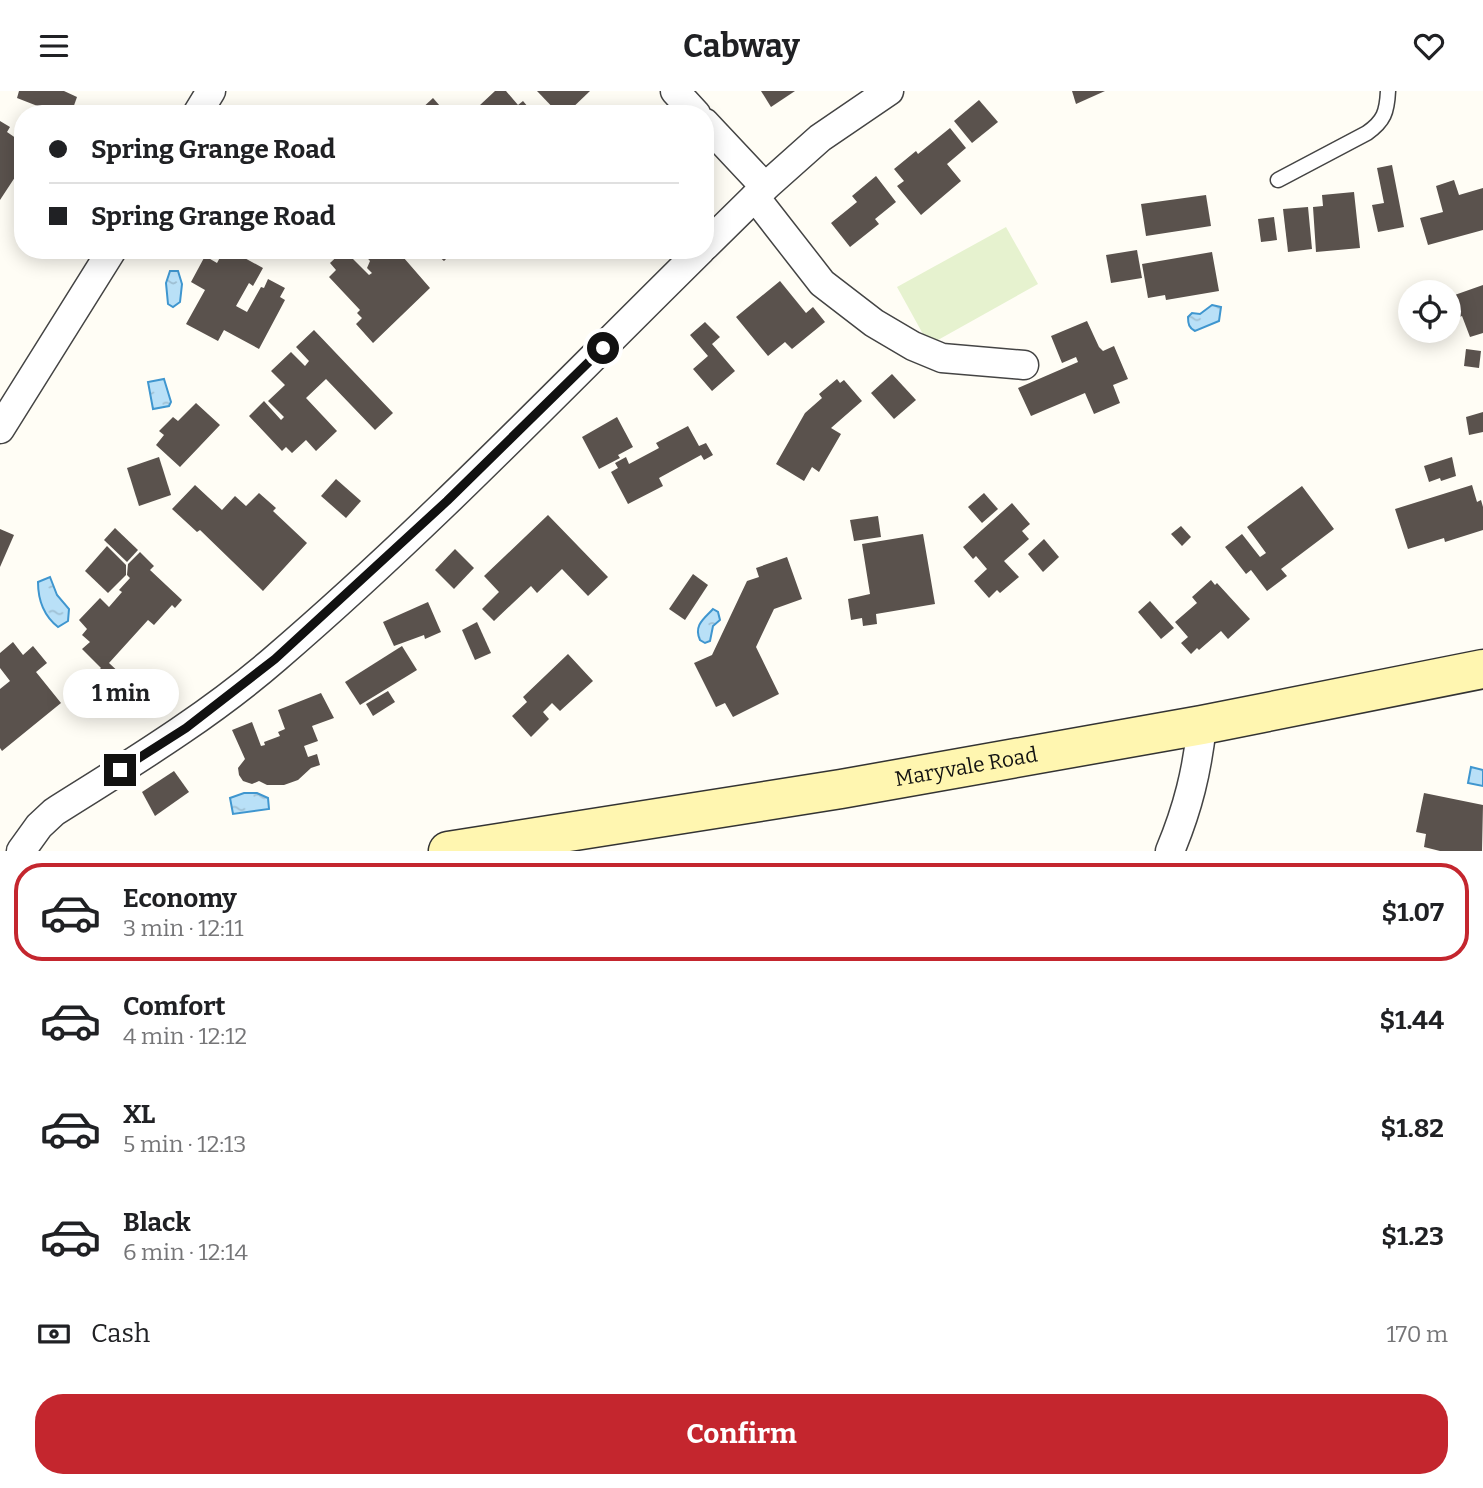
<!DOCTYPE html>
<html lang="en">
<head>
<meta charset="utf-8">
<style>
	body { margin:0; font-family:Bitter,serif; background:#f6f6f6; color:#202124; height:100vh; display:flex; flex-direction:column; font-size:26px; white-space:nowrap }
	* { box-sizing:border-box; margin:0 }
	p { font-size:23px; color:#757577 }
	.icon { flex:none; width:38px; height:38px; fill:none; stroke:currentColor; stroke-width:2; stroke-linecap:round; stroke-linejoin:round }
	.map { position:relative; height:760px; overflow:hidden }
	.sheet { display:flex; flex-direction:column; background:#fff; flex:1 }
	.sheet>* { flex:none }
	.banner { position:absolute; left:14px; top:14px; width:700px; height:154px; border-radius:28px; box-shadow:0 4px 18px #0003; display:grid; align-content:center; height:154px; padding:0 35px; background:#fff }
	.tools { position:absolute; left:1398px; top:189px; display:grid; gap:14px }
	.tools a { display:grid; place-items:center; width:63px; height:63px; border-radius:50%; background:#fff; box-shadow:0 4px 18px #0003; font-size:35px }
	.end { position:absolute; width:32px; height:32px; margin:-16px; border:9px solid #111; background:#fff; box-shadow:0 0 0 4px #fff }
	.from { border-radius:50% }
	.bubble { position:absolute; height:49px; border-radius:24px; background:#fff; box-shadow:0 4px 18px #0003; font-size:23px; font-weight:700; line-height:49px; text-align:center }
	.banner b { display:flex; align-items:center; gap:24px; height:66px; font-size:26px }
	.banner b+b { border-top:2px solid #e0e0e0 }
	.banner i { width:18px; height:18px; background:#202124 }
	ul { padding:12px 0 0; list-style:none }
	li { display:flex; align-items:center; gap:21px; height:98px; margin:0 14px 10px; padding:0 21px; border:4px solid transparent; border-radius:28px }
	li div { flex:1 }
	li b { display:block; font-size:26px }
	li em { font-style:normal; font-weight:700 }
	li.current { border-color:#c4262e }
	li>.icon { width:63px; height:63px; stroke-width:1.5 }
	.pay { display:flex; align-items:center; gap:18px; height:77px; padding:0 35px; font-size:26px }
	.pay p { margin-inline-start:auto }
	.button { display:flex; gap:14px; margin-top:auto; padding:14px 35px }
	.button a { flex:1; height:80px; border-radius:28px; background:#c4262e; color:#fff; font-size:28px; font-weight:700; line-height:80px; text-align:center }
	header { display:flex; justify-content:space-between; align-items:center; height:91px; padding:0 35px; background:#fff; font-size:32px; font-weight:700 }
	.map>svg:first-child { display:block }
	.pitch { fill:#e6f2cf }
	.water { fill:url(#water-ripples); stroke:#3f96cf; stroke-width:2 }
	.building { fill:#5a524d }
	.lines { fill:none; stroke-linecap:round; stroke-linejoin:round }
	.lane-casing { stroke:#444; stroke-width:17 }
	.street-casing { stroke:#444; stroke-width:31 }
	.secondary-casing { stroke:#333; stroke-width:41 }
	.lane { stroke:#fff; stroke-width:14 }
	.street { stroke:#fff; stroke-width:28 }
	.secondary { stroke:#fff6b0; stroke-width:38 }
	.route { stroke:#111; stroke-width:9 }
	.labels { text-anchor:middle; stroke-width:7; stroke-linejoin:round; paint-order:stroke }
	.street-label { font-size:21px; fill:#111; stroke:#fff }
</style>
</head>
<body>
<header><svg class="icon" aria-label="menu" viewBox="0 0 24 24"><path d="M4 6h16M4 12h16M4 18h16"/></svg>Cabway<svg class="icon" aria-label="heart" viewBox="0 0 24 24"><path d="M12 20l-8-8c-3-5 5-10 8-4 3-6 11-1 8 4z"/></svg></header>
<div class="map">
<svg width="1483" height="760" viewBox="0 0 1483 760">
	<defs>
		<pattern id="water-ripples" width="26" height="14" patternUnits="userSpaceOnUse" patternTransform="scale(1.75)"><rect width="26" height="14" fill="#b9e0f7"/><path d="M2 4q2-2 4 0t4 0M15 11q2-2 4 0t4 0" fill="none" stroke="#9ebfd3"/></pattern>
	</defs>
	<rect width="100%" height="100%" fill="#fffdf5"/>
	<polygon class="pitch" points="1006,136 1038,193 929,254 897,196"/>
	<g class="water">
		<polygon points="170,180 178,180 182,193 180,211 173,216 168,213 166,192"/>
		<path d="M1212,214L1221,216L1219,230L1195,240C1189,237 1188,233 1188,226L1192,222L1200,223Z"/>
		<polygon points="164,288 171,311 169,315 153,318 148,291"/>
		<path d="M50,486L57,504L69,518L68,530L58,536C44,525 38,508 38,491Z"/>
		<path d="M713,518L718,521L720,529L713,535L710,550L705,552L700,549C693,534 705,527 713,518Z"/>
		<polygon points="1471,676 1483,679 1483,695 1468,692"/>
		<polygon points="244,702 257,702 268,707 269,718 233,723 230,707"/>
	</g>
	<g class="building">
		<polygon points="19,0 64,0 77,6 71,23 58,23 17,7"/>
		<polygon points="495,0 506,0 518,14 523,10 534,23 480,23 484,19 480,14"/>
		<polygon points="537,0 590,0 566,23 559,23"/>
		<polygon points="761,0 795,0 771,16"/>
		<polygon points="1072,0 1105,0 1076,13"/>
		<polygon points="433,7 447,23 419,23 418,21"/>
		<polygon points="979,9 998,31 972,52 954,30"/>
		<polygon points="0,30 10,36 7,41 23,52 23,74 0,109"/>
		<polygon points="950,37 966,57 947,73 961,90 921,124 897,95 904,90 894,78 916,60 918,63"/>
		<polygon points="1392,74 1404,136 1378,141 1372,114 1384,112 1377,77"/>
		<polygon points="876,85 896,111 875,128 879,133 850,156 831,132 857,111 852,105"/>
		<polygon points="1454,89 1459,104 1483,97 1483,139 1428,154 1420,127 1443,121 1436,95"/>
		<polygon points="1354,101 1360,157 1316,161 1313,116 1323,115 1322,104"/>
		<polygon points="1206,104 1211,135 1146,145 1141,113"/>
		<polygon points="1308,116 1312,158 1288,161 1283,118"/>
		<polygon points="1274,126 1277,149 1261,151 1258,128"/>
		<polygon points="224,159 230,159 263,177 253,195 249,192 236,215 247,221 261,196 264,197 268,188 285,197 280,206 285,209 259,258 224,239 218,250 186,233 205,199 191,191 205,165 217,172"/>
		<polygon points="344,159 369,184 372,182 367,177 370,170 360,159 397,159 430,197 373,252 356,233 362,227 357,222 360,219 329,186 336,179 330,172"/>
		<polygon points="429,159 455,159 444,170 437,164 435,166"/>
		<polygon points="1137,159 1142,187 1111,192 1106,164"/>
		<polygon points="1212,161 1219,200 1166,209 1165,204 1148,207 1142,173"/>
		<polygon points="780,190 806,222 813,216 825,231 792,258 785,251 768,265 736,226"/>
		<polygon points="1483,194 1483,242 1470,246 1462,225 1453,229 1449,218 1449,206"/>
		<polygon points="1087,230 1099,256 1103,260 1114,255 1128,288 1113,294 1120,312 1094,323 1085,302 1031,325 1018,297 1078,271 1076,266 1062,272 1051,245"/>
		<polygon points="705,231 720,246 712,253 735,280 712,300 693,278 708,265 690,244"/>
		<polygon points="314,239 393,322 375,339 326,288 306,307 337,340 316,360 306,349 292,362 286,356 282,360 249,325 264,310 281,329 284,326 268,310 285,294 271,280 291,261 305,275 309,270 296,256"/>
		<polygon points="1466,258 1481,260 1479,277 1464,275"/>
		<polygon points="892,283 916,309 894,328 871,302"/>
		<polygon points="837,288 840,292 844,289 862,310 831,337 841,343 819,381 812,376 804,390 776,373 805,322 822,307 819,303"/>
		<polygon points="196,312 220,334 180,376 156,354 164,344 159,340 173,326 178,330"/>
		<polygon points="1483,321 1483,341 1469,344 1466,326"/>
		<polygon points="617,326 633,356 618,364 620,367 599,378 582,346"/>
		<polygon points="688,335 699,355 706,352 713,364 704,369 701,364 659,387 663,395 628,413 611,381 618,377 615,372 626,366 629,373 659,357 656,352"/>
		<polygon points="159,366 171,404 139,415 127,377"/>
		<polygon points="1452,366 1456,385 1441,390 1440,387 1429,391 1424,375"/>
		<polygon points="336,388 361,410 346,427 321,405"/>
		<polygon points="195,394 222,419 235,405 246,415 259,402 276,417 273,420 307,452 263,500 200,439 197,441 172,418"/>
		<polygon points="1472,394 1477,411 1481,409 1483,416 1483,439 1445,451 1444,447 1408,458 1395,418"/>
		<polygon points="1302,395 1334,438 1281,478 1287,485 1267,500 1251,479 1246,483 1225,456 1242,443 1260,466 1266,462 1247,436"/>
		<polygon points="984,402 998,418 982,432 968,416"/>
		<polygon points="1012,412 1030,433 1022,440 1029,448 1004,470 1019,486 1000,502 997,499 989,507 974,490 987,478 976,465 973,468 963,456"/>
		<polygon points="548,424 608,486 588,505 562,478 537,502 531,495 494,530 482,518 499,501 484,485"/>
		<polygon points="878,425 881,446 854,450 850,429"/>
		<polygon points="1181,435 1191,446 1182,455 1171,443"/>
		<polygon points="115,437 138,459 127,471 104,449"/>
		<polygon points="0,438 14,444 0,476"/>
		<polygon points="923,443 935,513 876,523 877,533 863,535 862,527 851,529 848,508 870,503 862,453"/>
		<polygon points="1044,448 1059,466 1043,481 1028,463"/>
		<polygon points="107,455 126,474 126,484 108,502 85,480"/>
		<polygon points="455,458 474,477 454,498 435,479"/>
		<polygon points="140,461 154,475 150,479 182,509 175,517 172,514 154,534 148,529 109,572 140,601 127,615 94,584 101,577 82,558 90,551 82,544 87,538 79,529 100,507 109,516 122,501 119,499 130,487 127,484 128,473"/>
		<polygon points="787,466 802,508 774,518 756,556 779,603 733,626 725,612 716,616 694,572 712,564 747,490 759,486 756,477"/>
		<polygon points="693,483 708,494 685,529 669,518"/>
		<polygon points="1211,489 1215,494 1217,492 1250,528 1228,548 1221,540 1199,559 1197,557 1191,563 1181,552 1188,546 1175,531 1197,512 1192,506"/>
		<polygon points="1150,510 1174,537 1161,548 1138,521"/>
		<polygon points="428,511 441,541 425,548 424,544 394,555 383,531"/>
		<polygon points="477,531 491,562 475,569 462,539"/>
		<polygon points="13,551 23,564 33,555 47,572 36,581 61,612 2,660 0,657 0,598 10,590 0,577 0,562"/>
		<polygon points="402,555 417,579 360,614 345,591"/>
		<polygon points="568,563 593,590 560,620 552,612 543,621 549,628 531,646 512,625 527,611 523,606"/>
		<polygon points="388,600 395,611 373,625 366,613"/>
		<polygon points="321,602 334,627 312,635 318,650 304,655 308,666 317,663 320,674 311,677 298,689 284,694 267,694 259,690 252,693 243,690 239,684 238,677 245,668 232,639 252,631 261,655 265,654 264,651 280,645 278,641 285,638 278,619"/>
		<polygon points="174,680 189,701 155,725 142,701"/>
		<polygon points="1424,702 1483,714 1482,760 1440,760 1424,756 1426,743 1416,741"/>
	</g>
	<g class="lines">
		<g class="lane-casing">
			<path id="lane" d="M1278,89L1367,42C1384,30 1387,21 1388,0"/>
		</g>
		<g class="street-casing">
			<g id="street">
				<polyline points="675,0 696,23"/>
				<polyline points="197,23 211,0"/>
				<polyline points="705,32 765,96"/>
				<polyline points="755,106 822,192 874,232 913,255 942,267 1024,274"/>
				<polyline points="705,155 765,96 820,47 889,0"/>
				<polyline points="0,338 112,159"/>
				<path d="M21,760L39,735L54,721C130,673 208,626 276,567C425,439 561,297 701,159"/>
				<path d="M1170,760C1188,717 1197,680 1202,634"/>
			</g>
		</g>
		<g class="secondary-casing">
			<g id="secondary">
				<path id="s1" d="M448,760L841,698L1202,634L1483,578"/>
			</g>
		</g>
		<use href="#lane" class="lane"/>
		<use href="#street" class="street"/>
		<use href="#secondary" class="secondary"/>
	</g>
	<g class="lines">
		<polyline class="route" points="120,679 186,637 275,568 447,410 603,257"/>
	</g>
	<g class="labels">
		<g class="street-label">
			<text dy="7" stroke="none"><textPath href="#s1" startOffset="525">Maryvale Road</textPath></text>
		</g>
	</g>
</svg>
<div class="tools">
<a><svg class="icon" aria-label="locate" viewBox="0 0 24 24"><circle cx="12" cy="12" r="6"/><path d="M12 2v4M12 18v4M2 12h4M18 12h4"/></svg></a>
</div>
<i class="end from" style="left:603px;top:257px"></i>
<i class="end" style="left:120px;top:679px"></i>
<div class="bubble" style="left:63px;top:578px;width:116px">1 min</div>
<div class="banner">
<b><i class="from"></i>Spring Grange Road</b>
<b><i></i>Spring Grange Road</b>
</div>
</div>
<section class="sheet">
<ul>
<li class="current"><svg class="icon" aria-label="car" viewBox="0 0 24 24"><path d="M5 17H2v-5l4-1 3-4h7l3 4 3 1v5h-3M9 17h6M6 11h13"/><circle cx="7" cy="17" r="2"/><circle cx="17" cy="17" r="2"/></svg><div><b>Economy</b><p>3 min · 12:11</p></div><em>$1.07</em></li>
<li><svg class="icon" aria-label="car" viewBox="0 0 24 24"><path d="M5 17H2v-5l4-1 3-4h7l3 4 3 1v5h-3M9 17h6M6 11h13"/><circle cx="7" cy="17" r="2"/><circle cx="17" cy="17" r="2"/></svg><div><b>Comfort</b><p>4 min · 12:12</p></div><em>$1.44</em></li>
<li><svg class="icon" aria-label="car" viewBox="0 0 24 24"><path d="M5 17H2v-5l4-1 3-4h7l3 4 3 1v5h-3M9 17h6M6 11h13"/><circle cx="7" cy="17" r="2"/><circle cx="17" cy="17" r="2"/></svg><div><b>XL</b><p>5 min · 12:13</p></div><em>$1.82</em></li>
<li><svg class="icon" aria-label="car" viewBox="0 0 24 24"><path d="M5 17H2v-5l4-1 3-4h7l3 4 3 1v5h-3M9 17h6M6 11h13"/><circle cx="7" cy="17" r="2"/><circle cx="17" cy="17" r="2"/></svg><div><b>Black</b><p>6 min · 12:14</p></div><em>$1.23</em></li>
</ul>
<div class="pay"><svg class="icon" aria-label="cash" viewBox="0 0 24 24"><path d="M3 7h18v10H3z"/><circle cx="12" cy="12" r="2"/></svg>Cash<p>170 m</p></div>
<div class="button"><a>Confirm</a></div>
</section>
</body>
</html>
